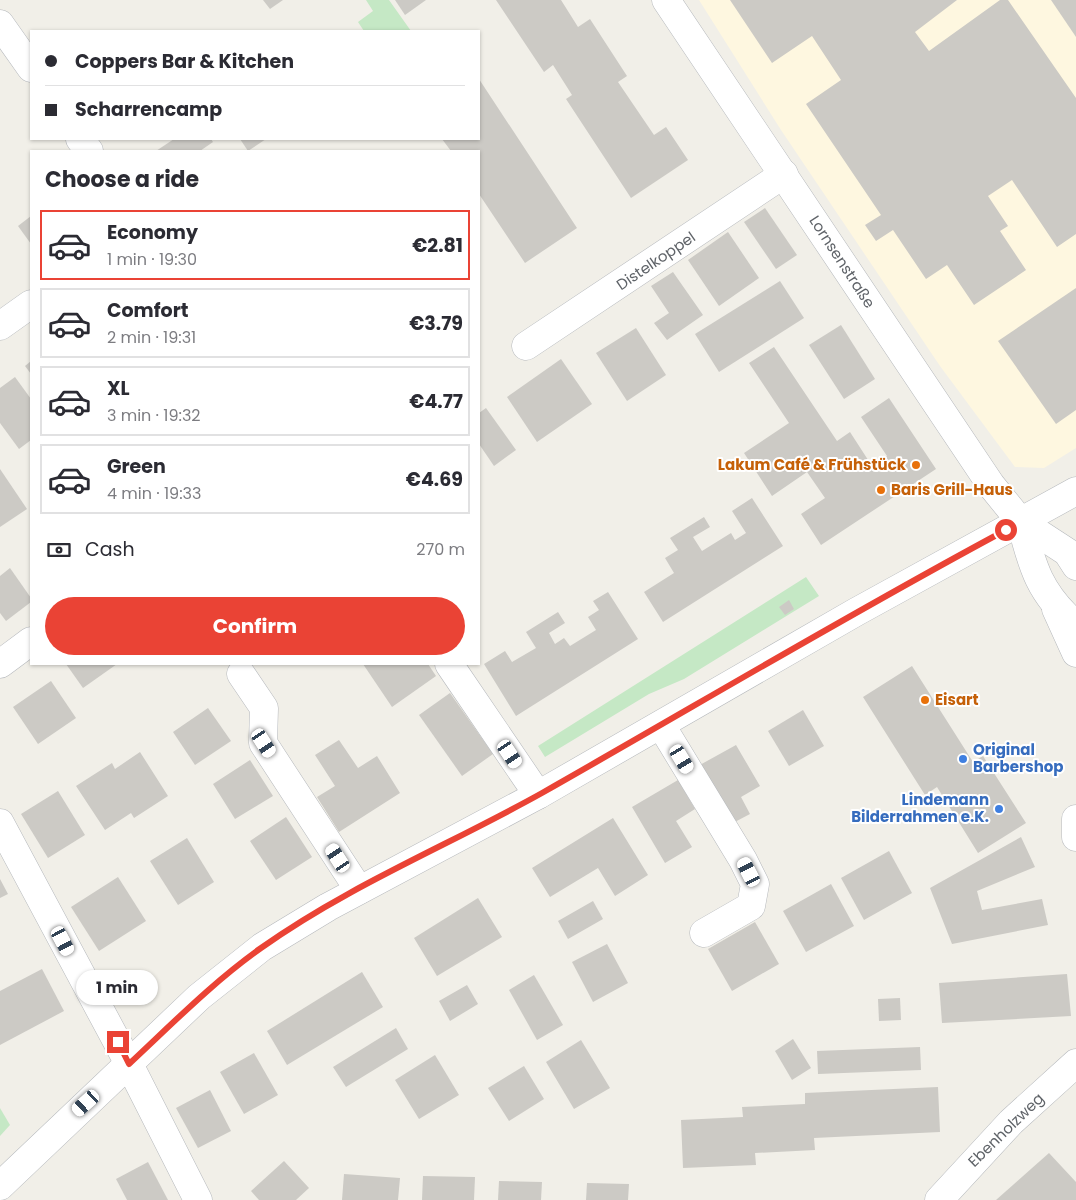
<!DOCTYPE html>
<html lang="en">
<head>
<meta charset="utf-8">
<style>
	body { margin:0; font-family:Poppins,sans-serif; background:#f2f2f3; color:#2b2b33; height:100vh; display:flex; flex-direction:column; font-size:19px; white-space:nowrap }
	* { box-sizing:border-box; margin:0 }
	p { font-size:16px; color:#7c7c81 }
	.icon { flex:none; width:28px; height:28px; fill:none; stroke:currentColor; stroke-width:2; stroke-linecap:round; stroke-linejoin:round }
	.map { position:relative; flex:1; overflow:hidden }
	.side { position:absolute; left:30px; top:150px; width:450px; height:515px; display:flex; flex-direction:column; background:#fff; border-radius:0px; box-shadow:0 1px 4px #0004 }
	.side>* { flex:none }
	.hud { position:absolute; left:30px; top:30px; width:450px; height:110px; border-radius:0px; box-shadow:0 1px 4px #0004; display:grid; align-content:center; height:110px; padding:0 15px; background:#fff }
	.end { position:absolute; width:22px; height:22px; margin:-11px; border:6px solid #ea4335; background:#fff; box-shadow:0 0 0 2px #fff }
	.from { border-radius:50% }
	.bubble { position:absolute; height:35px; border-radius:18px; background:#fff; box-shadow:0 1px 4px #0004; font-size:16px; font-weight:700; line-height:35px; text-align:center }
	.car { position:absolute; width:15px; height:30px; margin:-15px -8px; border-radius:6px; box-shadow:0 0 4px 1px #0007; background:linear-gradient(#fff 24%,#345 0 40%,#fff 0 76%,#345 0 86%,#fff 0) }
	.hud b { display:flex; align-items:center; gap:18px; height:48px; font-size:19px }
	.hud b+b { border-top:1px solid #e1e1e2 }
	.hud i { width:12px; height:12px; background:#2b2b33 }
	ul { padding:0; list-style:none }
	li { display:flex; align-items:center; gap:15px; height:70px; margin:0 10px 8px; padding:0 5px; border:2px solid #e1e1e2; border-radius:0px }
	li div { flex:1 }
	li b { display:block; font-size:19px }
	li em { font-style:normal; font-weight:700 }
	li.active { border-color:#ea4335 }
	li>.icon { width:45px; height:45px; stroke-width:1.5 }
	h2 { padding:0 15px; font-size:22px; line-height:60px }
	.pay { display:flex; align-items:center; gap:12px; height:55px; padding:0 15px; font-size:19px }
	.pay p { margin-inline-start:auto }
	.button { display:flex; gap:10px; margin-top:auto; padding:10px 15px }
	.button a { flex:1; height:58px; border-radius:30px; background:#ea4335; color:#fff; font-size:20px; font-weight:700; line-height:58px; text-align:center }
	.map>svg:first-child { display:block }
	.commercial { fill:#fef7e0 }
	.green { fill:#c5e8c5 }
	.building { fill:#cccac5 }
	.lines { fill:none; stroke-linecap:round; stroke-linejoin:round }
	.minor-casing { stroke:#b5b8bc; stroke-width:29 }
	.minor { stroke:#fff; stroke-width:28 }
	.route { stroke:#ea4335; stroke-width:6 }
	.food-dot { fill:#e8710a; stroke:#fff; stroke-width:2 }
	.shop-dot { fill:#3f7fe0; stroke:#fff; stroke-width:2 }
	.labels { text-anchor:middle; stroke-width:4; stroke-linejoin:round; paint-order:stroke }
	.street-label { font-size:15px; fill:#5f6368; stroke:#fff }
	.food-label { font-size:15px; font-weight:bold; fill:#c56008; stroke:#fff; text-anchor:start }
	.shop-label { font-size:15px; font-weight:bold; fill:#366cbe; stroke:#fff; text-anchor:start }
</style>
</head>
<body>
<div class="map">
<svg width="1076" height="1200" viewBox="0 0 1076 1200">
	<rect width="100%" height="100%" fill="#f1efe8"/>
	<polygon class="commercial" points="699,0 1076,0 1076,448 1044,468 1015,467 940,366 781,130"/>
	<g class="green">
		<polygon points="366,0 389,0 411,31 364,31 358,22 373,11"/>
		<polygon points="806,577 819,596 684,679 649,694 545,757 538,746"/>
		<polygon points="0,1108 10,1125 0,1136"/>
	</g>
	<g class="building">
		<polygon points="263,0 283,0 270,9"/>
		<polygon points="395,0 426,0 405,15"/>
		<polygon points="496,0 561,0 578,27 590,19 627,76 618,82 654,135 666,127 688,160 631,198 566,99 572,95 553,65 544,72"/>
		<polygon points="730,0 957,0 915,32 929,51 1000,0 1008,0 1076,98 1076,234 1057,247 1012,180 988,196 1008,226 1000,231 1026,270 974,305 947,265 926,279 893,230 876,241 865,225 881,215 806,104 841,80 812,36 772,63"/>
		<polygon points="1051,0 1076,0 1076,37"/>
		<polygon points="479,79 577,228 525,263 479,194 479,151 451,151 442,139 479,139"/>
		<polygon points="174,139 211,139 213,142 200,151 156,151"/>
		<polygon points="240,139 266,139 248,151"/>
		<polygon points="765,208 797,255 776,269 744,222"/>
		<polygon points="31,216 31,244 18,226"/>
		<polygon points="728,232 759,278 719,306 688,260"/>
		<polygon points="673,272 703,315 667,340 654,323 669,313 651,286"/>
		<polygon points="780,281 804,318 719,372 695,334"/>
		<polygon points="1076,288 1076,410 1056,424 998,341"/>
		<polygon points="841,325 875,379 844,399 809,345"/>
		<polygon points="636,328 666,375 627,401 596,353"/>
		<polygon points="774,347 837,441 850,432 872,466 887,456 861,417 889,398 936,469 821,545 801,514 825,498 807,472 772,496 744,453 789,423 749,363"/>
		<polygon points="561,359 592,404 537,442 507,397"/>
		<polygon points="31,361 31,374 25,366"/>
		<polygon points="15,377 31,399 31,440 19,449 0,423 0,388"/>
		<polygon points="486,408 516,450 494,466 479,444 479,413"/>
		<polygon points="0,469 27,509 0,527"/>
		<polygon points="752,498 783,546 663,622 644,592 674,573 665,558 678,550 670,538 704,517 710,527 693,537 702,551 731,533 735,540 746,533 732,511"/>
		<polygon points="10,568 31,598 31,602 6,621 0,613 0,576"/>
		<polygon points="608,592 638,639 516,716 484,664 505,651 512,662 536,648 526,632 558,612 565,623 549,633 555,644 564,638 570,646 596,630 588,617 599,610 593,601"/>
		<polygon points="789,600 794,609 785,615 779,607"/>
		<polygon points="66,664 117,664 83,688"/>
		<polygon points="363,664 428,664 436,676 392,707"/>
		<polygon points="912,666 973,762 983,756 1026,823 978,853 937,787 925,795 863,697"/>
		<polygon points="51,681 76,718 38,744 13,707"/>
		<polygon points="450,693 493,754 462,776 419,715"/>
		<polygon points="208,708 231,741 195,765 173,732"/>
		<polygon points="803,710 824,746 789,766 768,731"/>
		<polygon points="339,740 358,768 377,756 400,793 339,832 317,797 335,786 315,755"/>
		<polygon points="736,745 760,786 741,797 750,814 731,824 698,766"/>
		<polygon points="140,752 168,796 134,818 131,813 105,830 76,786 112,763 115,769"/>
		<polygon points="250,760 273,796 235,819 213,784"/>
		<polygon points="678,780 695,809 676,821 692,847 665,863 632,807"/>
		<polygon points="58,791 85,835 48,858 21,814"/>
		<polygon points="286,817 312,857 276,880 250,841"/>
		<polygon points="613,818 648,875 615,896 598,868 550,897 532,868"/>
		<polygon points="1021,837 1035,867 977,891 982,910 1042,899 1048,925 952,944 930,888"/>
		<polygon points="187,838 214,882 178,905 150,861"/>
		<polygon points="889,851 912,893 864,920 841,878"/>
		<polygon points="118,877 146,921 99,951 71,907"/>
		<polygon points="0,879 8,894 0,898"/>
		<polygon points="831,884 854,926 806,952 783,911"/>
		<polygon points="478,898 502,937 437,976 414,938"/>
		<polygon points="593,901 603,919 568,939 558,921"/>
		<polygon points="755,922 779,964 732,991 708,949"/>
		<polygon points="607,944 628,983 593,1002 572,962"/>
		<polygon points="42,969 64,1011 0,1045 0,991"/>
		<polygon points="362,972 383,1007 287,1065 267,1031"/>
		<polygon points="1067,974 1071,1016 942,1023 939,983"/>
		<polygon points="534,975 563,1025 537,1040 509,990"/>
		<polygon points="467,985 478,1004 450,1021 439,1001"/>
		<polygon points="900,998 901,1020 879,1021 878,999"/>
		<polygon points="396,1028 408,1049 346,1087 333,1067"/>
		<polygon points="793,1039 811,1068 792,1080 775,1051"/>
		<polygon points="581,1040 610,1088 574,1109 546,1062"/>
		<polygon points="920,1047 921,1070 818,1074 817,1051"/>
		<polygon points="254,1053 278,1095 244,1114 220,1072"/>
		<polygon points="435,1055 459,1095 419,1119 395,1080"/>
		<polygon points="524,1066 544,1099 509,1121 488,1088"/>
		<polygon points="938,1087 940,1132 814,1138 815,1150 755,1153 756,1165 683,1168 681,1120 743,1117 742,1107 805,1104 805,1093"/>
		<polygon points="210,1090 231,1131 198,1148 176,1108"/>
		<polygon points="1049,1153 1076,1182 1076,1200 996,1200"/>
		<polygon points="284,1161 309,1188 296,1200 259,1200 251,1191"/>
		<polygon points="148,1162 168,1200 127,1200 116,1179"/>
		<polygon points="344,1174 400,1178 398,1200 342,1200"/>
		<polygon points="423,1176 475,1177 474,1200 422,1200"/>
		<polygon points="499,1181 542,1182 541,1200 498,1200"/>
		<polygon points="587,1183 629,1184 628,1200 586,1200"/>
	</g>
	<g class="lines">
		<g class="minor-casing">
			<g id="minor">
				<polyline points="666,0 991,485 1021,522 1067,552 1076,566"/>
				<polyline points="0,24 31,68"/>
				<polyline points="80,139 89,151"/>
				<polyline points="0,326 31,304"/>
				<polyline points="526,346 784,174"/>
				<path d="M1021,522C1032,567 1040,594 1076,625"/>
				<polyline points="1056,609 1076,653"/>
				<polyline points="0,664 31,641"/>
				<polyline points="449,664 538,795"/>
				<polyline points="241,674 264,708 263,743 359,890"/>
				<polyline points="661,725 743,860 755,884 751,906 704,933"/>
				<polyline points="1076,819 1076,837"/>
				<polyline points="0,823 129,1064 198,1200"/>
				<polyline points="0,1186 199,997 262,947 328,907 538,795 856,612 1076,491"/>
				<polyline points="939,1200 1011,1122 1076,1063"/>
			</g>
		</g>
		<use href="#minor" class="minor"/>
	</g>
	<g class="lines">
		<path class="route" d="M118,1042L129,1064C172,1024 213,982 261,948C348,886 449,845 542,793C697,705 849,614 1006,530"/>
	</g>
	<g class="food-dot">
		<circle cx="916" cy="465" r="5"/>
		<circle cx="881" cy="490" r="5"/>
		<circle cx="925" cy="700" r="5"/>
	</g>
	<g class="shop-dot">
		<circle cx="963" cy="759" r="5"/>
		<circle cx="999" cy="809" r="5"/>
	</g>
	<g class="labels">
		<g class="street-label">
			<text transform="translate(656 261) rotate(-34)" y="5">Distelkoppel</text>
			<text transform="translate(842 262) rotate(57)" y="5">Lornsenstraße</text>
			<text transform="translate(1006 1130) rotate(-44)" y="5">Ebenholzweg</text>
		</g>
		<g class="food-label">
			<text x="906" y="470" text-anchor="end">Lakum Café &amp; Frühstück</text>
			<text x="891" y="495">Baris Grill-Haus</text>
			<text x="935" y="705">Eisart</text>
		</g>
		<g class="shop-label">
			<text x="973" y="755">Original<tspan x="973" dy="17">Barbershop</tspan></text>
			<text x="989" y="805" text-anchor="end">Lindemann<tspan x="989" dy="17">Bilderrahmen e.K.</tspan></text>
		</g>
	</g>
</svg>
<i class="end from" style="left:1006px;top:530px"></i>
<i class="end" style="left:118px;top:1042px"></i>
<div class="bubble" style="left:76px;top:970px;width:82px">1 min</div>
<i class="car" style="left:264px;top:743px;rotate:147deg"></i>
<i class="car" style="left:510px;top:754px;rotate:146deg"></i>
<i class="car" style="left:682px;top:759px;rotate:149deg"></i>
<i class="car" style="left:338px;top:858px;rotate:327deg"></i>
<i class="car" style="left:749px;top:872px;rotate:333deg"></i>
<i class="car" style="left:63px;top:941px;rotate:152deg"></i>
<i class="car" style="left:86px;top:1103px;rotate:228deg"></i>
<div class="hud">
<b><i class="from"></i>Coppers Bar &amp; Kitchen</b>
<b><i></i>Scharrencamp</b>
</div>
<section class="side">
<h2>Choose a ride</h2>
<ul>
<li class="active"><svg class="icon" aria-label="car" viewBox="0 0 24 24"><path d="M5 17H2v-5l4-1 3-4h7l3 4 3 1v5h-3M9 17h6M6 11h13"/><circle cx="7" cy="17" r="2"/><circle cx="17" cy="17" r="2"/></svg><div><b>Economy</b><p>1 min · 19:30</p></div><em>€2.81</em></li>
<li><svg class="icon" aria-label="car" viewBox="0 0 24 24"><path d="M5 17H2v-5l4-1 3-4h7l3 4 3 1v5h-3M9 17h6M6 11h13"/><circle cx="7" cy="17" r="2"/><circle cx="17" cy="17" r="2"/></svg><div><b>Comfort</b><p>2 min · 19:31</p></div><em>€3.79</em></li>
<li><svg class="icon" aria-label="car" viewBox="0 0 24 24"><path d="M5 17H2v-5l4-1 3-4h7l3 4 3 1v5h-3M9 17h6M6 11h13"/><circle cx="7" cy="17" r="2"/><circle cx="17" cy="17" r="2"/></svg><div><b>XL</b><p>3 min · 19:32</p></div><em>€4.77</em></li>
<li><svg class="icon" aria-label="car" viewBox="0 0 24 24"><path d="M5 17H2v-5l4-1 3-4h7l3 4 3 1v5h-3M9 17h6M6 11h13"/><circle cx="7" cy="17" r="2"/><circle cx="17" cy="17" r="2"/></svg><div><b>Green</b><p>4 min · 19:33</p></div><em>€4.69</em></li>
</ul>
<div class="pay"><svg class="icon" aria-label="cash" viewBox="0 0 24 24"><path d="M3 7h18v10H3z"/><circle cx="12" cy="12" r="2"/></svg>Cash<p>270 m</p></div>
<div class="button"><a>Confirm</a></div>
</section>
</div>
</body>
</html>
